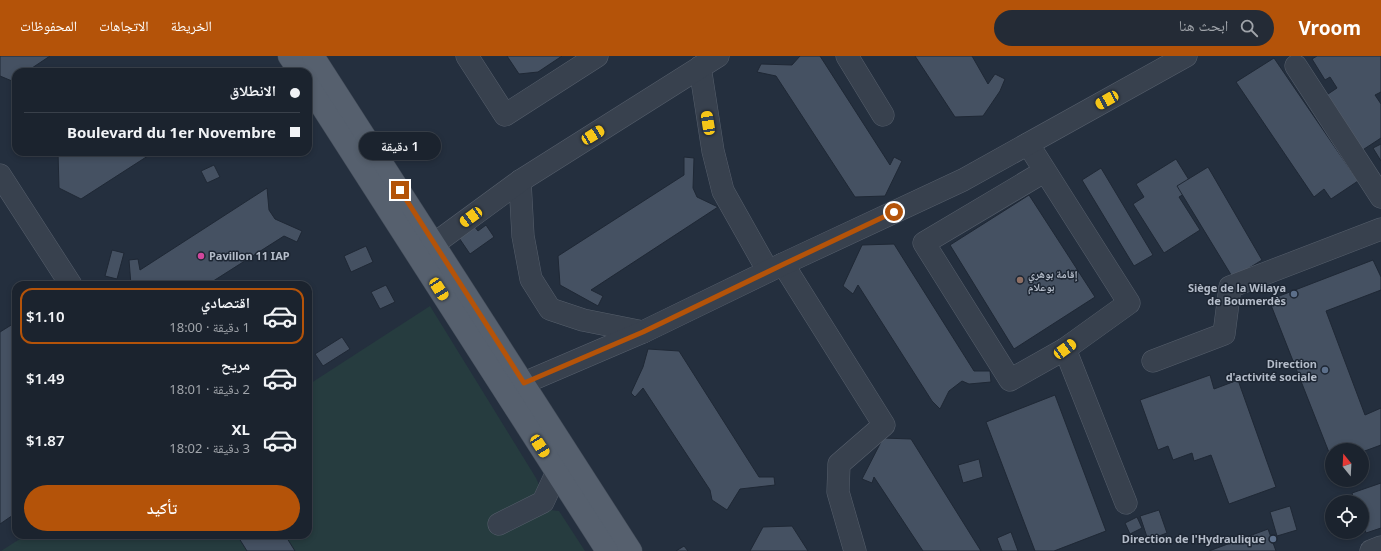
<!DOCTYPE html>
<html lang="ar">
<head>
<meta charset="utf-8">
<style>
	body { margin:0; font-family:"Noto Sans","Noto Naskh Arabic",sans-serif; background:#242b36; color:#f1f3f6; direction:rtl; height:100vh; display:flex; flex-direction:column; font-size:15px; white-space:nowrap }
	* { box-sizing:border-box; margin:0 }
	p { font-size:13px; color:#a0a4aa }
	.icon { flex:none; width:22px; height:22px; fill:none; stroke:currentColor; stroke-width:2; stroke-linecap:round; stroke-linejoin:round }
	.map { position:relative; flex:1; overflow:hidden; direction:ltr }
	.drawer { position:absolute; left:12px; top:225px; width:300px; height:258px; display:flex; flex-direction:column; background:#1b232e; border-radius:12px; box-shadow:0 2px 6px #0003,0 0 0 1px #39404a; direction:rtl }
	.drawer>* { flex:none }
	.guide { position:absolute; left:12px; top:12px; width:300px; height:88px; border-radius:12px; box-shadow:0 2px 6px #0003,0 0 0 1px #39404a; direction:rtl; display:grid; align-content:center; height:88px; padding:0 12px; background:#1b232e }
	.needle { width:26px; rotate:342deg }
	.fabs { position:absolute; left:1325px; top:387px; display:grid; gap:8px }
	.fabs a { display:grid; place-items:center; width:44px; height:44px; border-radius:50%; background:#1b232e; box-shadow:0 2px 6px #0003,0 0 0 1px #39404a; font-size:20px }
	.end { position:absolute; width:18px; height:18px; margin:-9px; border:5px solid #b45309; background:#fff; box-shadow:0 0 0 2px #fff }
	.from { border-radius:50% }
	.bubble { position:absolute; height:28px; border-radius:14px; background:#1b232e; box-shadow:0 2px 6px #0003,0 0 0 1px #39404a; font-size:13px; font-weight:600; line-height:28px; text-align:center; direction:rtl }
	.car { position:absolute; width:12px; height:24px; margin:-12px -6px; border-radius:5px; box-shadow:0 0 3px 1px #0007; background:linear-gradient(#f5c518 24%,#345 0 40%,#f5c518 0 76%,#345 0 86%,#f5c518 0) }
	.guide b { display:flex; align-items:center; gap:14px; height:38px; font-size:15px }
	.guide b+b { border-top:1px solid #39404a }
	.guide i { width:10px; height:10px; background:#f1f3f6 }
	ul { padding:7px 0 0; list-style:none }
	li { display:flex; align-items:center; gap:12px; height:56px; margin:0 8px 6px; padding:0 4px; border:2px solid transparent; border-radius:12px }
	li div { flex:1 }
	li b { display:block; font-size:15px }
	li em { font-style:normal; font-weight:600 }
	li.on { border-color:#b45309 }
	li>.icon { width:36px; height:36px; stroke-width:1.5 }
	.button { display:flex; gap:8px; margin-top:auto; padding:8px 12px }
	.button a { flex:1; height:46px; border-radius:24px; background:#b45309; color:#fff; font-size:16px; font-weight:600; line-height:46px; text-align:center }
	header { display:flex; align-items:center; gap:24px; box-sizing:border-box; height:56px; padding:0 20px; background:#b45309; color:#fff }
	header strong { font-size:19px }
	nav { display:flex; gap:22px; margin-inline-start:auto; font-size:14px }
	.search { width:280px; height:36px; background:#242b36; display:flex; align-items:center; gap:10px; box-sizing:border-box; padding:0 14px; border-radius:22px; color:#a0a4aa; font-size:15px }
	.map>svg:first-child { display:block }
	.green { fill:#263c3f }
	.building { fill:#455162; stroke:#1f2835 }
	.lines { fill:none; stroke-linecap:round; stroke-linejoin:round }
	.minor-casing { stroke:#565f6c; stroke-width:23 }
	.major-casing { stroke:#414a57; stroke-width:23 }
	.minor { stroke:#38414e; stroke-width:22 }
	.major { stroke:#56606e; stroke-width:22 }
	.route { stroke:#b45309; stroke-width:5 }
	.hotel-dot { fill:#d1479c; stroke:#1d2633; stroke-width:1.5 }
	.education-dot { fill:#8d6e63; stroke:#1d2633; stroke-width:1.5 }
	.service-dot { fill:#5c6f8a; stroke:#1d2633; stroke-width:1.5 }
	.labels { text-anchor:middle; stroke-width:3; stroke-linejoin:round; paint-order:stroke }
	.poi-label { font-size:11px; font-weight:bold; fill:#b4bcc9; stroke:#1d2633; text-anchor:end }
</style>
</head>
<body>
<header>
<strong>Vroom</strong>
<div class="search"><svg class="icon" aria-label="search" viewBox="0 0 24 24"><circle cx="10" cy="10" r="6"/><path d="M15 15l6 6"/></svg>ابحث هنا</div>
<nav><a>الخريطة</a><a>الاتجاهات</a><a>المحفوظات</a></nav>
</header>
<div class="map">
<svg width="1381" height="495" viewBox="0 0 1381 495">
	<rect width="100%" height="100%" fill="#242f3e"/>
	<polygon class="green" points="430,250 536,422 550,454 559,455 585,495 1,495 26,479 308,479 308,329"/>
	<g class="building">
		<polygon points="0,0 50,0 26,16 16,16 16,23 12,25 0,20"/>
		<polygon points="507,0 562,0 538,16 519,18"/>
		<polygon points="800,0 820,0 890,109 894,101 902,105 885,140 855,141 776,20 757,16 761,8 792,9"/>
		<polygon points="915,0 972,0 988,28 995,18 1005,23 1000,35 983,60 955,61"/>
		<polygon points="1317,0 1381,0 1381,36 1375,39 1381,48 1381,82 1358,97 1322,42 1337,32 1330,21 1325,24 1312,3"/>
		<polygon points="1274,2 1358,125 1331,143 1324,133 1314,141 1236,26"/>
		<polygon points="1381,88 1381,105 1373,92"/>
		<polygon points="58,96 67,96 67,99 71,96 154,96 81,143 59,132"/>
		<polygon points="684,101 694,102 693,132 697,141 718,151 591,234 603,240 598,250 560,229 558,200 684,119"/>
		<polygon points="1176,103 1194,132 1179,141 1200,174 1164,197 1133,148 1144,141 1136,128"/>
		<polygon points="214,109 220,121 207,127 201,115"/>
		<polygon points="1208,111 1262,204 1233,222 1177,130"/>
		<polygon points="1101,112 1153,199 1134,210 1082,124"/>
		<polygon points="267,132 269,154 275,163 302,175 297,186 284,180 207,229 131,229 129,204 138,203 140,214"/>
		<polygon points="1029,139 1095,241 1014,293 950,189"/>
		<polygon points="471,166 478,175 486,169 494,181 470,198 455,176"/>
		<polygon points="894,188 974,315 990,315 991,326 969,328 962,325 949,335 940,353 932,345 858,229 853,238 843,230 862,189"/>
		<polygon points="366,190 373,206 351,216 344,200"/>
		<polygon points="112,194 124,197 117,223 105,220"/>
		<polygon points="1373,204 1381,221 1381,234 1326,255 1365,359 1381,352 1381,389 1362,396 1362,394 1332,394 1332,404 1269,244"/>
		<polygon points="386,229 395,246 380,253 371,236"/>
		<polygon points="16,266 16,457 0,468 0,276"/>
		<polygon points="342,281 350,293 323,310 315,298"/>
		<polygon points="648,293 679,295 759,421 774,421 775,429 740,433 727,454 712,444 710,434 643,332 635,341 631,337 643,311"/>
		<polygon points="1210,319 1214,333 1238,324 1276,431 1229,448 1211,399 1194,405 1192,397 1173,404 1168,390 1158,394 1140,344"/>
		<polygon points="1055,339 1106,475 1054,495 1035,495 986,366"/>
		<polygon points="883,382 911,383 981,495 923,495 874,421 872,427 862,423"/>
		<polygon points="979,403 983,421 963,427 958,409"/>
		<polygon points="1381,427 1381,472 1366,477 1362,466 1362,446 1355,446 1352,437"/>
		<polygon points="1290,450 1297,474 1277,480 1270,456"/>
		<polygon points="1159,454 1167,477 1148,484 1140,460"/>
		<polygon points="1137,461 1142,472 1130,478 1125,467"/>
		<polygon points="792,470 808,495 750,495 763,471"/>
		<polygon points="1268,473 1276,495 1209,495"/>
		<polygon points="1011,476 1018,495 1002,495 997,482"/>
		<polygon points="237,479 285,479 295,495 247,495"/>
		<polygon points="684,490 688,495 676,495"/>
	</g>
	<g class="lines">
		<g class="minor-casing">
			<g id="minor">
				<polyline points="467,0 505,59 597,0"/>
				<polyline points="847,0 883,59"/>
				<polyline points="1296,10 1381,141"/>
				<polyline points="700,11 713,95 723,135 768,215"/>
				<polyline points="1028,88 1129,247 1065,293 1010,324 924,187 1045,115"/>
				<polyline points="0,119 71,229"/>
				<polyline points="520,125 523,180 531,223 550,253 583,264 643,276"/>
				<polyline points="434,188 520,125 718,0"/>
				<polyline points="783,208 884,369 839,408 838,436 855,495"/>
				<polyline points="1065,293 1126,447"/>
				<polyline points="1153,305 1224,278 1230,231 1381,173"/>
				<polyline points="524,327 643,276 783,208 963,124 1186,0"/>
				<polyline points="499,468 543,446 557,416 572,422"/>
				<polyline points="1371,495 1381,491"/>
			</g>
		</g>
		<g class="major-casing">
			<g id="major">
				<polyline points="289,0 300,16"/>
				<polyline points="313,0 631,495"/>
				<polyline points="308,29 607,495"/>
			</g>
		</g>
		<use href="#minor" class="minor"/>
		<use href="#major" class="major"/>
	</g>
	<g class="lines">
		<polyline class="route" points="400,134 524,327 643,276 784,208 894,156"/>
	</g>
	<circle class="hotel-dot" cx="201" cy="200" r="4"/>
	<circle class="education-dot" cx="1020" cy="224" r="4"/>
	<g class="service-dot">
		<circle cx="1294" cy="238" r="4"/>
		<circle cx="1325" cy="314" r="4"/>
		<circle cx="1273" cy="483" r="4"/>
	</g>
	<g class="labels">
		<g class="poi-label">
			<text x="209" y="204" text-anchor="start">Pavillon 11 IAP</text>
			<text x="1028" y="222" text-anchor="start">إقامة بوهري<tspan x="1028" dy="13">بوعلام</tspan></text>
			<text x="1286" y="236">Siège de la Wilaya<tspan x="1286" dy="13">de Boumerdès</tspan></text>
			<text x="1317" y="312">Direction<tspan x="1317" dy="13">d'activité sociale</tspan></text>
			<text x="1265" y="487">Direction de l'Hydraulique</text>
		</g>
	</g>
</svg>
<div class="fabs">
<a><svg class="needle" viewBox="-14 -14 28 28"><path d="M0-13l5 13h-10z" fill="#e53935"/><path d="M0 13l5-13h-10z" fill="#a0a4aa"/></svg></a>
<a><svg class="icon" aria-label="locate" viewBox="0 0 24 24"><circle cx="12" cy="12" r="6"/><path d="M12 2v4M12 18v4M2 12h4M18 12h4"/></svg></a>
</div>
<i class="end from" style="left:894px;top:156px"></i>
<i class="end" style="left:400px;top:134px"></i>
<div class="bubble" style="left:359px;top:76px;width:82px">1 دقيقة</div>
<i class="car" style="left:1107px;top:44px;rotate:241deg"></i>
<i class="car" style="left:708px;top:67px;rotate:351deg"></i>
<i class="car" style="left:593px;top:79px;rotate:58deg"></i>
<i class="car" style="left:471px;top:161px;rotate:234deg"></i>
<i class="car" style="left:439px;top:233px;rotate:147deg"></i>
<i class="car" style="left:1065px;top:293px;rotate:54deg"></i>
<i class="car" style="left:540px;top:390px;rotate:147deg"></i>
<div class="guide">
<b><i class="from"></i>الانطلاق</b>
<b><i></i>Boulevard du 1er Novembre</b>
</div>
<section class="drawer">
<ul>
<li class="on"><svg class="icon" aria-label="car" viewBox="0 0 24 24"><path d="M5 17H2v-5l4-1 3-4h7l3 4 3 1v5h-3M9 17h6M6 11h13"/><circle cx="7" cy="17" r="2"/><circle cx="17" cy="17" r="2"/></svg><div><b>اقتصادي</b><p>1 دقيقة · 18:00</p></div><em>$1.10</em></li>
<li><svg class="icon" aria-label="car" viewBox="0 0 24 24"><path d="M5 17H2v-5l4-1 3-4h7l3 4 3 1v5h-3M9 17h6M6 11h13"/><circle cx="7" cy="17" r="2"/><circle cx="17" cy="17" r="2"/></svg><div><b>مريح</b><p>2 دقيقة · 18:01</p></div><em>$1.49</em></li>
<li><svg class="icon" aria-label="car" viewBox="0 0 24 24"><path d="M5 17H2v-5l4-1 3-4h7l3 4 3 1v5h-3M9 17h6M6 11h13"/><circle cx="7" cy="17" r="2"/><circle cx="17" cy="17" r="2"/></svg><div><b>XL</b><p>3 دقيقة · 18:02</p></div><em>$1.87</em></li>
</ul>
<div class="button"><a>تأكيد</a></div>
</section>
</div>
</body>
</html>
